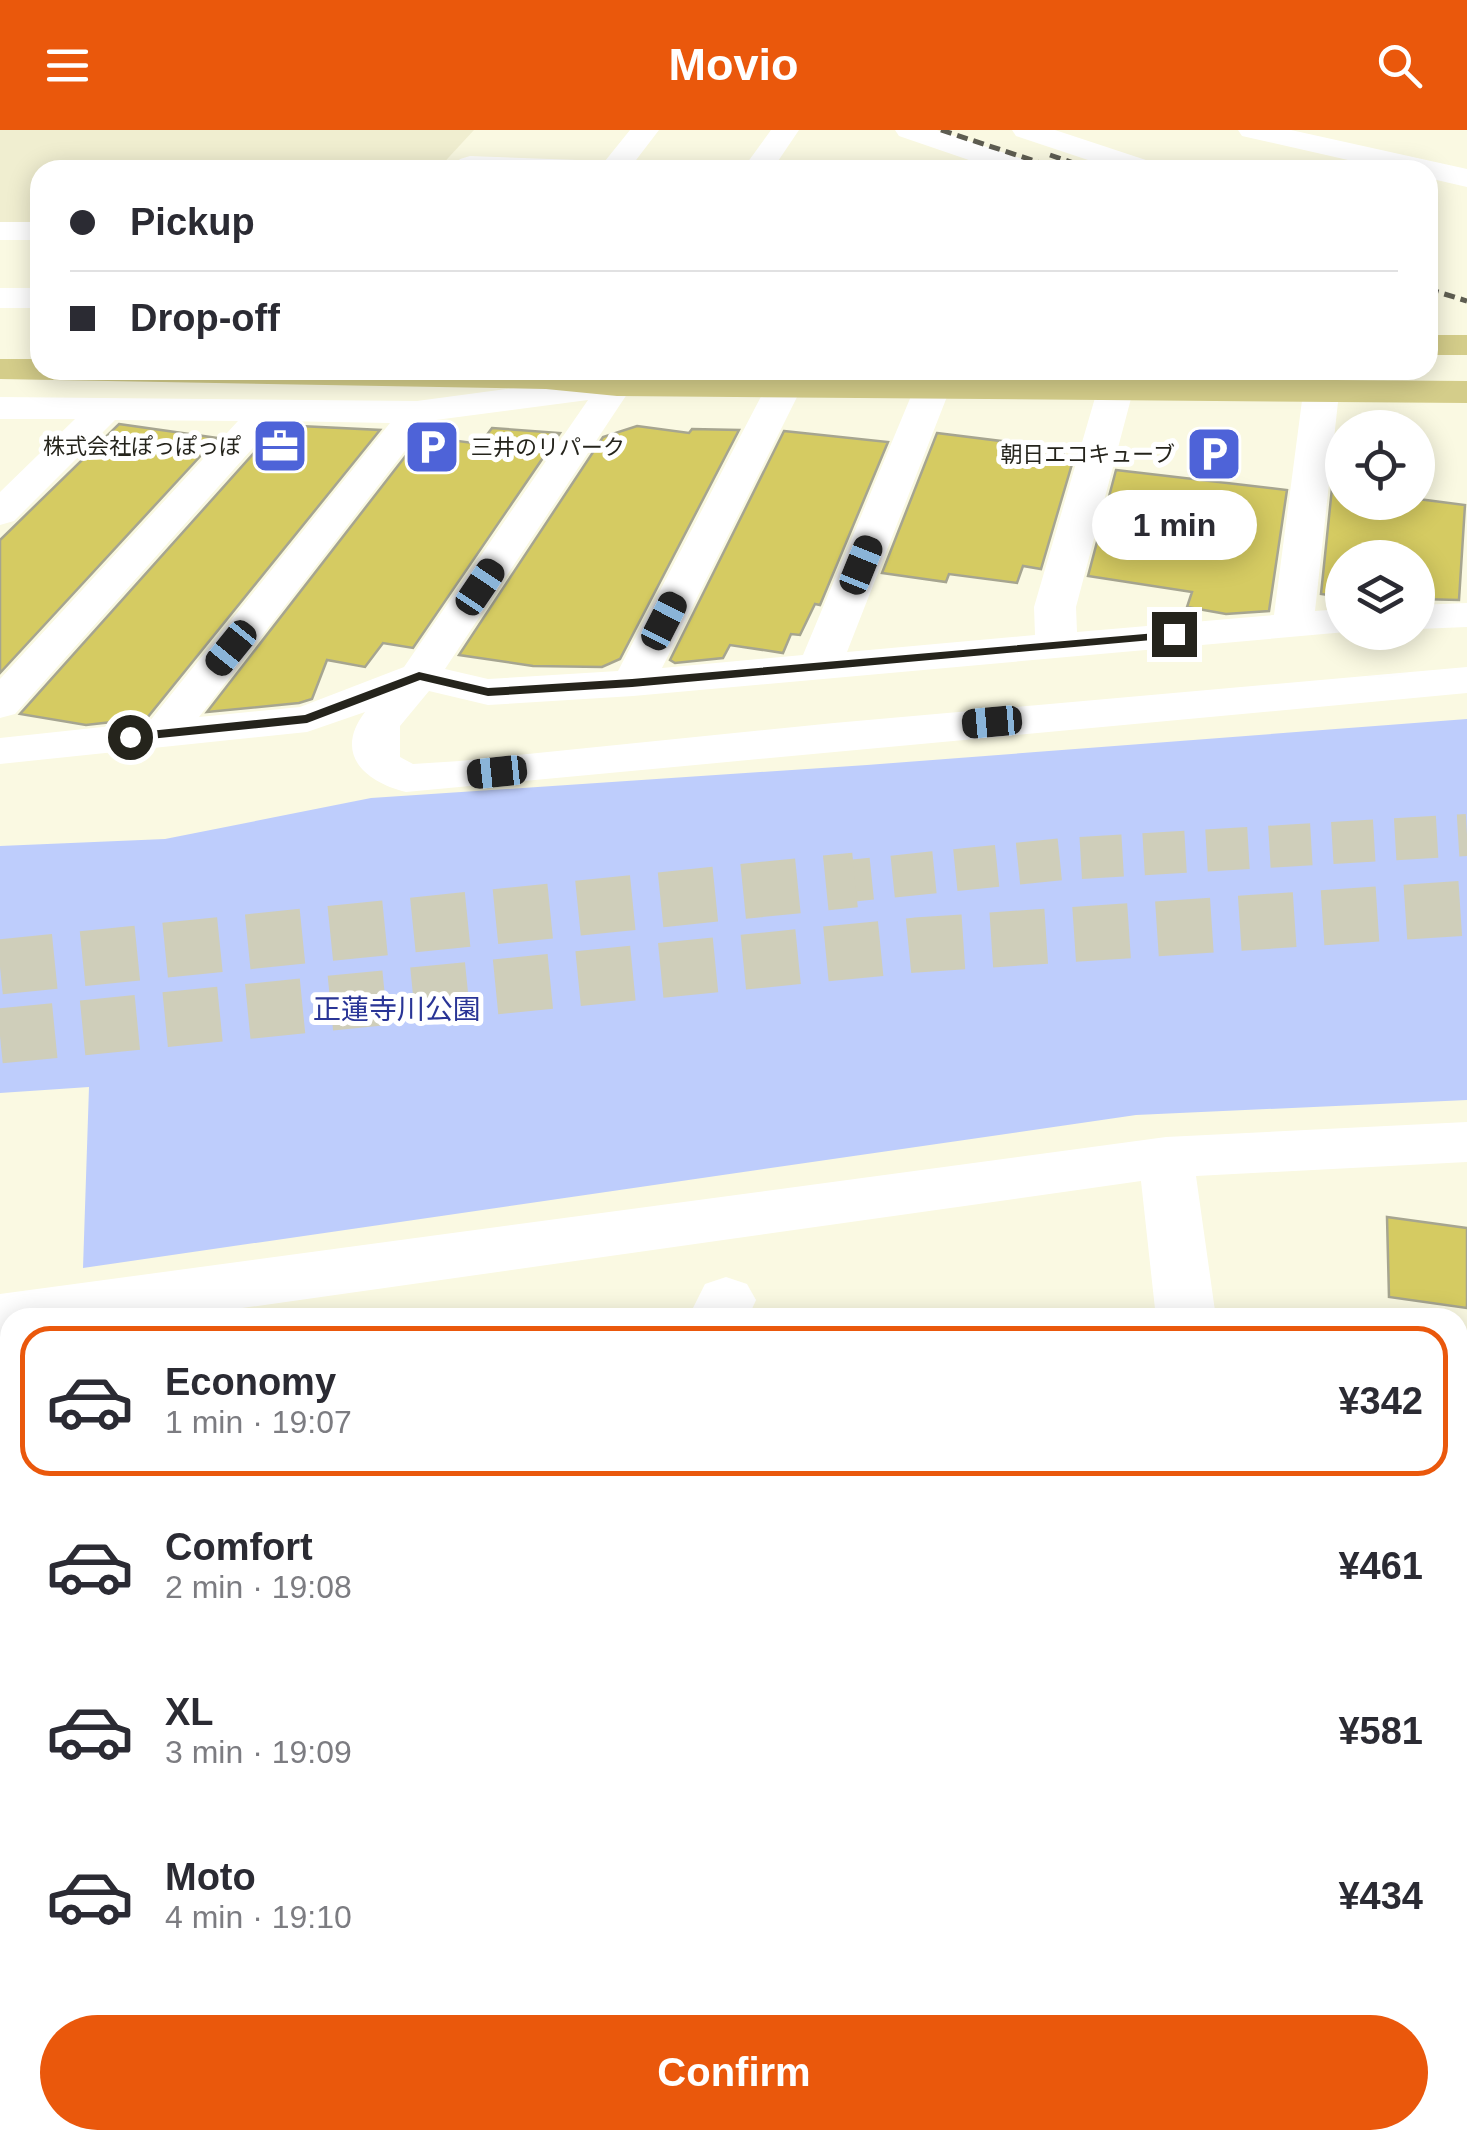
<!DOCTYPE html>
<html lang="en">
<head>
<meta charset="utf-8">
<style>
	body { margin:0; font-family:Helvetica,"Noto Sans JP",sans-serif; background:#f7f7f7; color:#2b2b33; height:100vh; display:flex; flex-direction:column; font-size:38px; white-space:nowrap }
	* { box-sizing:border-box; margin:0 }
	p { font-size:32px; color:#7c7c81 }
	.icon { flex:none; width:55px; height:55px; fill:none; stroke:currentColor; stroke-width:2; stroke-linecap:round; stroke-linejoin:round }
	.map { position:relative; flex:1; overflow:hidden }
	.side { position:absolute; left:0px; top:1178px; width:1468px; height:842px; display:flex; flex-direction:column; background:#fff; border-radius:30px 30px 0 0; box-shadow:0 5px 25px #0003 }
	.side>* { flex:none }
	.hud { position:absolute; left:30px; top:30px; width:1408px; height:220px; border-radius:30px; box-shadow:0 5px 25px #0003; display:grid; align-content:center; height:220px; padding:0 40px; background:#fff }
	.fabs { position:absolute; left:1325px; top:280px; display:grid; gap:20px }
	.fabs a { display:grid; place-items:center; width:110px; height:110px; border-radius:50%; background:#fff; box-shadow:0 5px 25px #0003; font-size:50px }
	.end { position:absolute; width:45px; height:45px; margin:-22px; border:12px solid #25241c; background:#fff; box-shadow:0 0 0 5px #fff }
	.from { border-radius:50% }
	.bubble { position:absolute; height:70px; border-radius:35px; background:#fff; box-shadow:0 5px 25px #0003; font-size:32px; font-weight:700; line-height:70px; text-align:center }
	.car { position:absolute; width:30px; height:60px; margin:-30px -15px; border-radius:12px; box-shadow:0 0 8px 2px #0007; background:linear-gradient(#222 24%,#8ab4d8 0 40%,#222 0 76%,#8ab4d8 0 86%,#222 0) }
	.hud b { display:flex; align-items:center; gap:35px; height:95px; font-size:38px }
	.hud b+b { border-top:2px solid #e1e1e2 }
	.hud i { width:25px; height:25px; background:#2b2b33 }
	ul { padding:18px 0 0; list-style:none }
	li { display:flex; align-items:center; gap:30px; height:150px; margin:0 20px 15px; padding:0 20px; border:5px solid transparent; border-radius:30px }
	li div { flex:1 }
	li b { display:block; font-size:38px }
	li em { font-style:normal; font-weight:700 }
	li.on { border-color:#ea580c }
	li>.icon { width:90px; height:90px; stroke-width:1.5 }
	.button { display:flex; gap:20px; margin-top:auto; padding:20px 40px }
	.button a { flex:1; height:115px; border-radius:60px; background:#ea580c; color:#fff; font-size:40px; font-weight:700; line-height:115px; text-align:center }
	header { display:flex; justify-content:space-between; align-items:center; height:130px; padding:0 40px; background:#ea580c; color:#fff; font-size:45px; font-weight:700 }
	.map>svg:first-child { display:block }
	.built { fill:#f0eed0 }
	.green { fill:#becdfc }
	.building { fill:#d5cb62; stroke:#a6a590; stroke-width:2.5 }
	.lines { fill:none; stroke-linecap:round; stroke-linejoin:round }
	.highway-tunnel-far1 { stroke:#cfceba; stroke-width:42; stroke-dasharray:42 21; stroke-linecap:butt }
	.highway-tunnel { stroke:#cfceba; stroke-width:55; stroke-dasharray:55 28; stroke-linecap:butt }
	.minor { fill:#fff; fill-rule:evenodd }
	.major { fill:#d4cd8a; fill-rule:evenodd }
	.rail { stroke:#5e5d51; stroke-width:5; stroke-dasharray:11 6; stroke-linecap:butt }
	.route { fill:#25241c }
	.labels { text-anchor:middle; stroke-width:10; stroke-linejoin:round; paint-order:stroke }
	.far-poi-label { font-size:22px; fill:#25241c; stroke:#fff; text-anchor:end }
	.park-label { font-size:28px; fill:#2a3596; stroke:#fff }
</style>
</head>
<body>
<header><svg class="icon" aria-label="menu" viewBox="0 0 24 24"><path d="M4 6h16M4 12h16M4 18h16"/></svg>Movio<svg class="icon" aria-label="search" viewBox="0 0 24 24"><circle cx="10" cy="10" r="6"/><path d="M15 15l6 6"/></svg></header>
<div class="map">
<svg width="1467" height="2018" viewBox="0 0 1467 2018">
	<rect width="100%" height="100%" fill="#faf9e2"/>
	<polygon class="built" points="0,0 474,0 437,40 40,40 40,93 0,93"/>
	<polygon class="green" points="1467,589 1467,970 1136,985 83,1138 89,957 0,963 0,716 165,709 371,668 867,635"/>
	<g class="building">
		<polygon points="119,294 217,308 0,543 0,410"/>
		<polygon points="279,295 380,300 147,588 86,595 20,584"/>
		<polygon points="637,296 689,303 692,299 739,300 620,529 602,537 533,536 459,525 603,307"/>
		<polygon points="492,298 560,303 413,518 383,513 365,537 327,530 312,569 299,573 207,582 421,306 480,314"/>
		<polygon points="784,301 888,312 820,475 815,474 800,505 791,504 783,523 730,515 723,528 675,533 670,530"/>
		<polygon points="937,303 1065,319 1061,333 1072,334 1041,439 1023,436 1017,453 949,444 946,452 882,443"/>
		<polygon points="1116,340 1287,360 1269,481 1226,484 1187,477 1192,462 1088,446"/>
		<polygon points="1332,358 1342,359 1342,372 1418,372 1418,369 1465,375 1459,470 1418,469 1418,428 1342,428 1342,467 1321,464"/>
		<polygon points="1387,1087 1467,1098 1467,1178 1389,1167"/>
	</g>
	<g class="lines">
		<polyline class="highway-tunnel-far1" points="830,753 1063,729 1467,705"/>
		<g class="highway-tunnel">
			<polyline points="0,837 855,750"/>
			<polyline points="0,906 916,815 1467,778"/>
		</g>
		<g class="minor">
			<polygon points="630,0 659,0 633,34 637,40 459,40 455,35 460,29 470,26 605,31"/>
			<polygon points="771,0 799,0 772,40 742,40"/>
			<polygon points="895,0 937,0 1037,34 1042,40 998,40 899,6"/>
			<polygon points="1012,0 1055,0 1158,34 1163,40 1118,40 1016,6"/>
			<polygon points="1238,0 1291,0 1467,39 1467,57 1428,48 1428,40 1392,40 1242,6"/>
			<rect x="0" y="92" width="40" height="18"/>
			<rect x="0" y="158" width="40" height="20"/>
			<path d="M609,240H643L445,539L488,549L618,541L766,257L772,250L784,246L796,250L802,257L662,538L803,525L914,259L919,251L932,248L945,251L950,259L847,522L1035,505L1034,477L1097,261L1102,253L1115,250L1128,253L1133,261L1076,477L1077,502L1274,485L1303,263L1308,255L1321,252L1334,255L1339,263L1315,481L1342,479V502H1346L633,566L488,575L429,561L400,596V627L413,634L460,631L834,593L1467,537V563L406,662C365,652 333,624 365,582L307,602L0,634V608L149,592L390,293L277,291L15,584L0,588V549L238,291L115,290L14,391L0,395V362L75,289H0V267L417,271L604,246ZM588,270L404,537L300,577L199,587L428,291Z"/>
			<polygon points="1467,473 1467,497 1418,499 1418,475"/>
			<polygon points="1467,992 1467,1032 1196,1046 1216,1188 1156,1188 1141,1051 172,1188 10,1188 10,1210 0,1212 0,1164 1166,1007"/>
			<polygon points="726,1147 747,1154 756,1170 748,1188 688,1188 705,1154"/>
			<polygon points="306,2010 388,2010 385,2018 303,2018"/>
			<polygon points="1247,2010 1329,2010 1330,2018 1248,2018"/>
		</g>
		<g class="major">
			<rect x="1428" y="205" width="39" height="20"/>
			<polygon points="0,229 40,229 40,240 572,240 617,244 1467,251 1467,273 617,266 546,259 0,249"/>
		</g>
		<g class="rail">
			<polyline points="941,0 1062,40"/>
			<polyline points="1050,25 1094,40"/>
			<polyline points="1428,159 1467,171"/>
		</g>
	</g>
	<polygon class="route" points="1179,501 1174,508 632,557 488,566 420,550 307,593 130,611 124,607 130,603 305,585 419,542 488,558 632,549"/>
	<defs>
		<g id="office-square" transform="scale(2.875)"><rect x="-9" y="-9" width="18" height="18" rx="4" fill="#4e63d8" stroke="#fff"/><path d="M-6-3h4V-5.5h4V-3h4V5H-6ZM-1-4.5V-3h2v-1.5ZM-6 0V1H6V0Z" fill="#fff"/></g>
		<g id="parking-square" transform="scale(2.875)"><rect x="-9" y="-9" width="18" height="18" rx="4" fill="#4e63d8" stroke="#fff"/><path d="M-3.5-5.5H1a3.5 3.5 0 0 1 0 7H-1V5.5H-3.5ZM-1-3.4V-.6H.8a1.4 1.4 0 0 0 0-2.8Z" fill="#fff"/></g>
	</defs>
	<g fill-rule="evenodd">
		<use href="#office-square" x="280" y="316"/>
		<use href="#parking-square" x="432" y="317"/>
		<use href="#parking-square" x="1214" y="324"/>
	</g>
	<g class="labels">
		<g class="far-poi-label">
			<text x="241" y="324">株式会社ぽっぽっぽ</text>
			<text x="471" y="325" text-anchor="start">三井のリパーク</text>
			<text x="1175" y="332">朝日エコキューブ</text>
		</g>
		<g class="park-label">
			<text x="397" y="889">正蓮寺川公園</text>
		</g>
	</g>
</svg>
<div class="fabs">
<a><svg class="icon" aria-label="locate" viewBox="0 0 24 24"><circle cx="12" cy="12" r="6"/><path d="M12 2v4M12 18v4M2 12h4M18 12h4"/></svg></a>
<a><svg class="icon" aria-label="layers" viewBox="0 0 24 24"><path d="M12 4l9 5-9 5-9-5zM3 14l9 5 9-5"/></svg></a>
</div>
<i class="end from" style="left:130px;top:607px"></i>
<i class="end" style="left:1174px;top:504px"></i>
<div class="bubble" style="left:1092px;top:360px;width:165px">1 min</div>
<i class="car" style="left:861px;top:435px;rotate:22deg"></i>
<i class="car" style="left:480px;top:457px;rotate:34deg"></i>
<i class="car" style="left:664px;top:491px;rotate:27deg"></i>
<i class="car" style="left:231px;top:518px;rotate:219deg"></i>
<i class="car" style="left:992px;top:592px;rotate:265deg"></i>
<i class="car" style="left:497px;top:642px;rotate:264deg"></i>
<div class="hud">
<b><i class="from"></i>Pickup</b>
<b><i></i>Drop-off</b>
</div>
<section class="side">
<ul>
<li class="on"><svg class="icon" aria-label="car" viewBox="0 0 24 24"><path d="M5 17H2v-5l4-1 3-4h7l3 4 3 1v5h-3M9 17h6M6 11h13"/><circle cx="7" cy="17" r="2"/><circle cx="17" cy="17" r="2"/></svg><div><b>Economy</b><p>1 min · 19:07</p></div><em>¥342</em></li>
<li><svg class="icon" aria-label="car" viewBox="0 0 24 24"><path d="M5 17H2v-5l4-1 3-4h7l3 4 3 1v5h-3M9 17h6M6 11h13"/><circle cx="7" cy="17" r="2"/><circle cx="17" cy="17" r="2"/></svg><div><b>Comfort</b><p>2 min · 19:08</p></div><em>¥461</em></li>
<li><svg class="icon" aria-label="car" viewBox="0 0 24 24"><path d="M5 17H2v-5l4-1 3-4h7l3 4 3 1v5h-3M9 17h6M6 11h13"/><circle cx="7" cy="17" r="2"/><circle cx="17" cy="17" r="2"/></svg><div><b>XL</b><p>3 min · 19:09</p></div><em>¥581</em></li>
<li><svg class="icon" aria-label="car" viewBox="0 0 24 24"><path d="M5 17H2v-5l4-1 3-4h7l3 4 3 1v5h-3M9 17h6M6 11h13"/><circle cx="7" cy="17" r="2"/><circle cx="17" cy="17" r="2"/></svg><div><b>Moto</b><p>4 min · 19:10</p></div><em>¥434</em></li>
</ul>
<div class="button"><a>Confirm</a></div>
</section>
</div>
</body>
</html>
